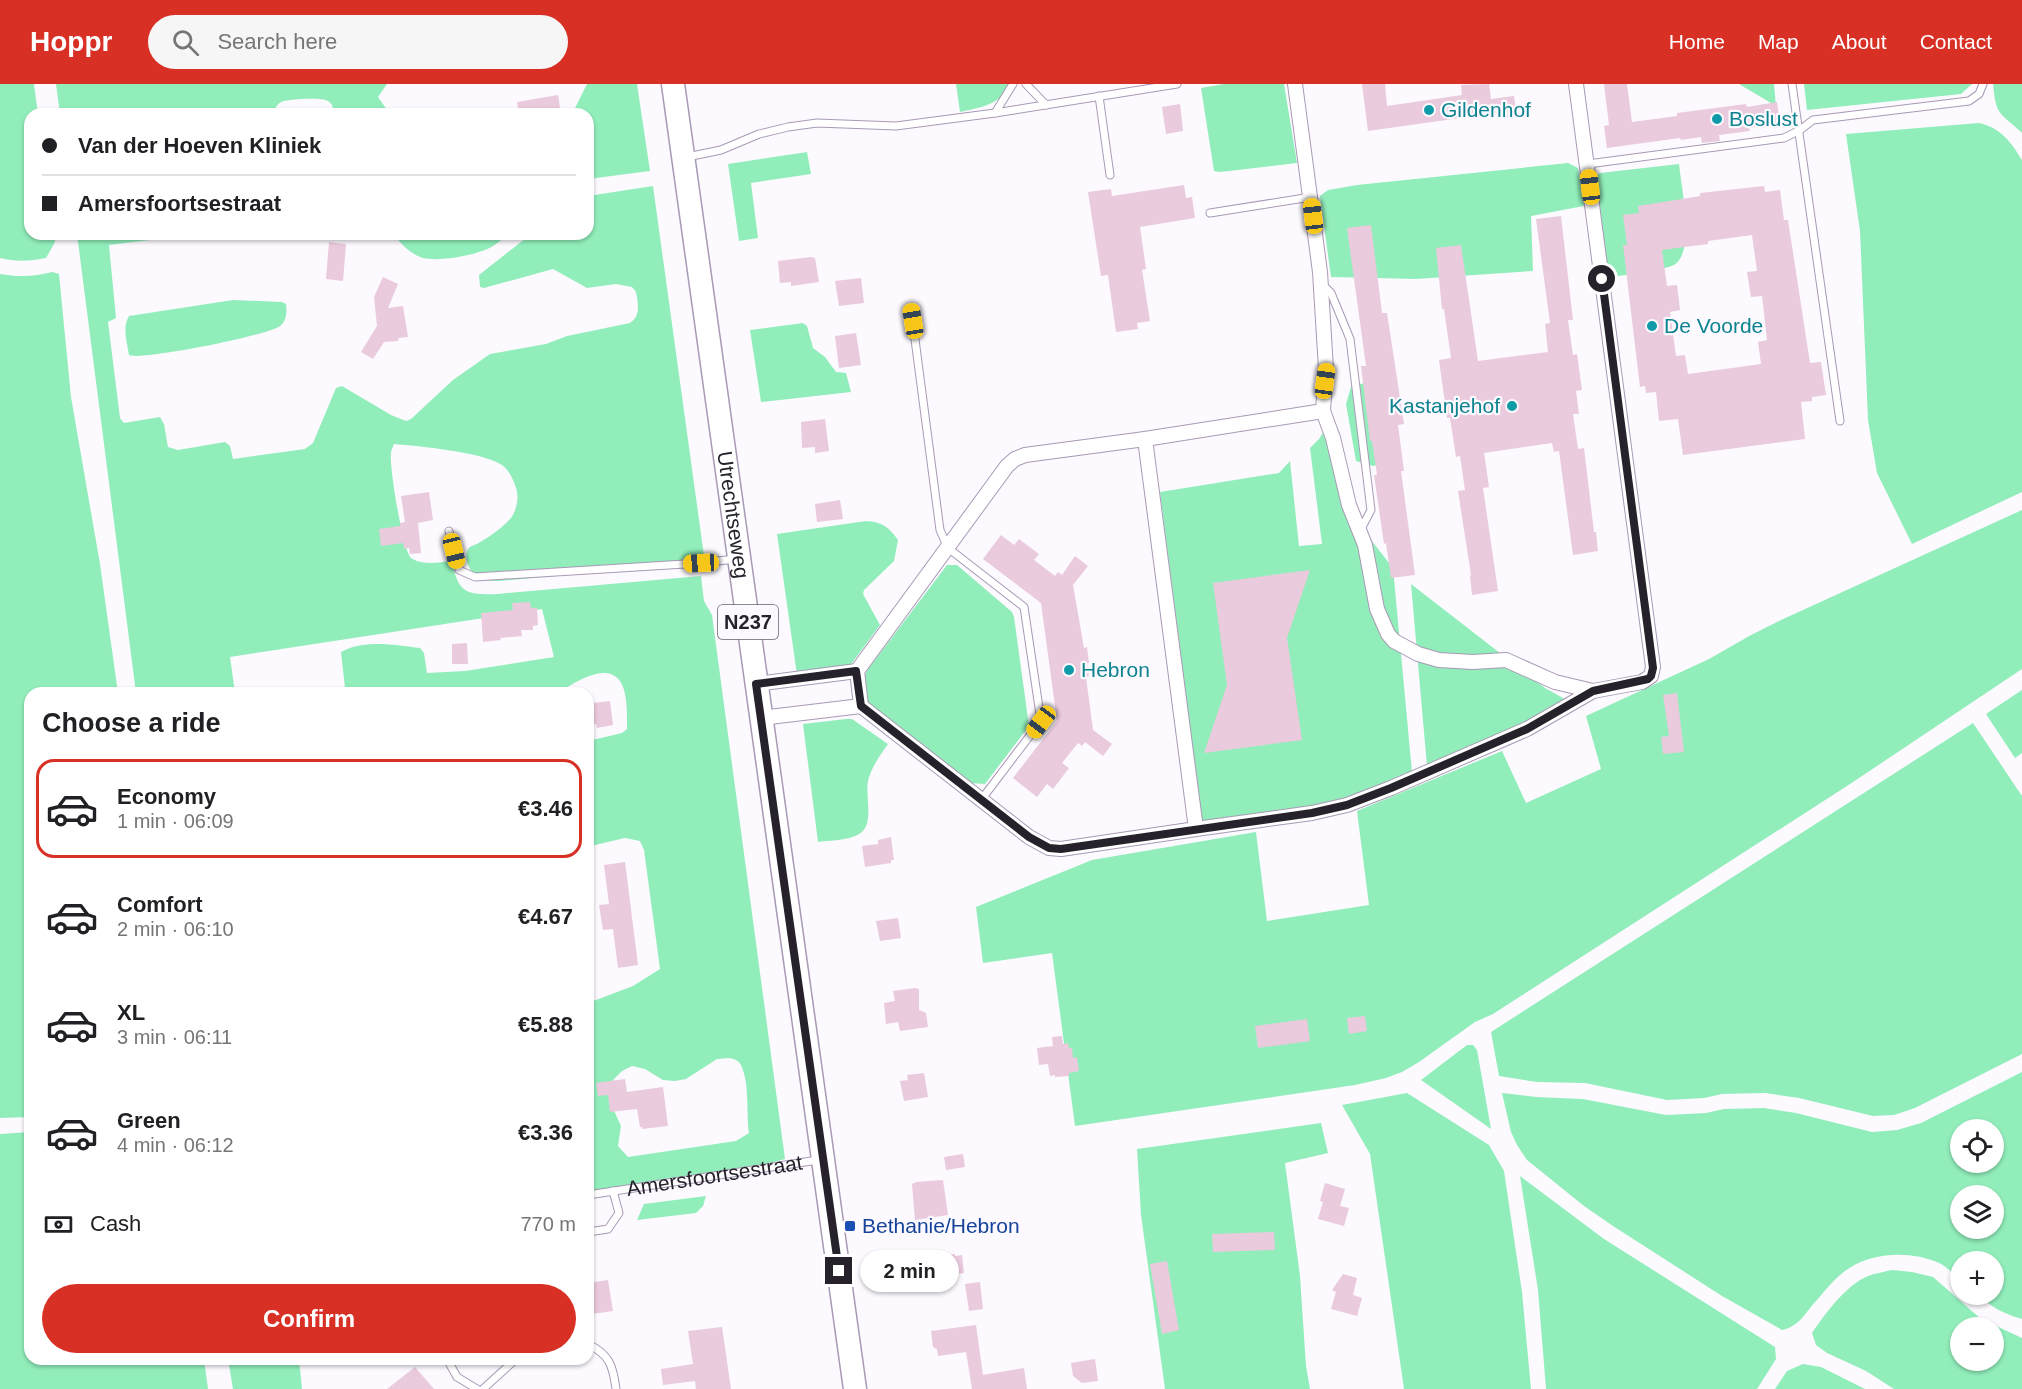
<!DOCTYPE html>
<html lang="en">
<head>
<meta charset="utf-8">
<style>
	body { margin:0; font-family:Helvetica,sans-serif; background:#f6f6f6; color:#202124; height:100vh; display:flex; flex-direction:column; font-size:22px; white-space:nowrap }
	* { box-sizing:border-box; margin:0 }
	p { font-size:20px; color:#757577 }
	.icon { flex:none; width:33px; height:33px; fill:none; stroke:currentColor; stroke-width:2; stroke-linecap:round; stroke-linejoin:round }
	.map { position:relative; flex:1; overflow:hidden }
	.panel { position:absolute; left:24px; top:603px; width:570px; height:678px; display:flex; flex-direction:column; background:#fff; border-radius:18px; box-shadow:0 2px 4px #0004 }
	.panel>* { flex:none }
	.top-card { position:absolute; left:24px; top:24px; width:570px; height:132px; border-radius:18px; box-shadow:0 2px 4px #0004; display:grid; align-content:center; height:132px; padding:0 18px; background:#fff }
	.buttons { position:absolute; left:1950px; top:1035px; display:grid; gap:12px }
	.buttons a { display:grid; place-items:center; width:54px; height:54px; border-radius:50%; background:#fff; box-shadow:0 2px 4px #0004; font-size:30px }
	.end { position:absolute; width:27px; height:27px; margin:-14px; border:8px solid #27212c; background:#fff; box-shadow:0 0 0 3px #fff }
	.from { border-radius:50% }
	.bubble { position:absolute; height:42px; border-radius:21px; background:#fff; box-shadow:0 2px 4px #0004; font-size:20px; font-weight:600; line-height:42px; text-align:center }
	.car { position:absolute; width:18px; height:36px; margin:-18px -9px; border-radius:8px; box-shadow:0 0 4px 2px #0007; background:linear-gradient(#f5c518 24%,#345 0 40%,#f5c518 0 76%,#345 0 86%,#f5c518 0) }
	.top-card b { display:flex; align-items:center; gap:21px; height:57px; font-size:22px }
	.top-card b+b { border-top:2px solid #e0e0e0 }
	.top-card i { width:15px; height:15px; background:#202124 }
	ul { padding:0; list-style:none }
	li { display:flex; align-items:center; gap:18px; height:99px; margin:0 12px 9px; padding:0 6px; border:3px solid transparent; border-radius:18px }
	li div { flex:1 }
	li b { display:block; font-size:22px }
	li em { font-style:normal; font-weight:600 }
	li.active { border-color:#d93025 }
	li>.icon { width:54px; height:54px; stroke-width:1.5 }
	h2 { padding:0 18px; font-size:27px; line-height:72px }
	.pay { display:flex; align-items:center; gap:15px; height:66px; padding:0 18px; font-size:22px }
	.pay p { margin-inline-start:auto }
	.primary-button { display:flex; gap:12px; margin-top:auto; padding:12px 18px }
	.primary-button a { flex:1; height:69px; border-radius:36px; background:#d93025; color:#fff; font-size:24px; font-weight:600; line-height:69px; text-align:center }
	header { display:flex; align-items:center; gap:36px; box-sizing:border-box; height:84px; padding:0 30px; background:#d93025; color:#fff }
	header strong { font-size:28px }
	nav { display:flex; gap:33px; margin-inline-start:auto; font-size:21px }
	.search { width:420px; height:54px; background:#f6f6f6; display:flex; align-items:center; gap:15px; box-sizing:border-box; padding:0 21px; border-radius:33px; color:#757577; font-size:22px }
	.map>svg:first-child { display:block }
	.green { fill:#91eebb; fill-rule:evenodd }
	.building { fill:#eacadd; fill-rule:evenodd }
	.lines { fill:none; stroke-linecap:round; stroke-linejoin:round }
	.lane-casing { stroke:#a999b5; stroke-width:9 }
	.street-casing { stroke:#a999b5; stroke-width:16 }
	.primary-casing { stroke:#a999b5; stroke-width:25 }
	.lane { stroke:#fff; stroke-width:7 }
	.street { stroke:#fff; stroke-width:14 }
	.primary { stroke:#fff; stroke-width:22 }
	.route { stroke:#27212c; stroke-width:8 }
	.culture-dot { fill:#0f9aa8; stroke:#fcf9ff; stroke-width:2 }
	.transit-dot { fill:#1a4fb4; stroke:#fcf9ff; stroke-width:2 }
	.labels { text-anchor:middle; stroke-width:4.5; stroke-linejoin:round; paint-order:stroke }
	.shield { fill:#fcf9ff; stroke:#67626b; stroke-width:1.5 }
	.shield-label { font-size:20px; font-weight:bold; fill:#27212c }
	.culture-label { font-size:21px; fill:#0d838f; stroke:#fcf9ff; text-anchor:start }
	.street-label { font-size:21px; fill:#27212c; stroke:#fcf9ff }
	.transit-label { font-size:21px; fill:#164399; stroke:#fcf9ff; text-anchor:start }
</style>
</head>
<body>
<header>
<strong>Hoppr</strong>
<div class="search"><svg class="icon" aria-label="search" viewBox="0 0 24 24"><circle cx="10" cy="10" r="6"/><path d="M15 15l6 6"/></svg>Search here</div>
<nav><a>Home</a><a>Map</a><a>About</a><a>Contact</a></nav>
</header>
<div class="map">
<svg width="2022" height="1305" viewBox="0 0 2022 1305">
	<rect width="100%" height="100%" fill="#fcf9ff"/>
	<g class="green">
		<path d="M0,0H34L38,30H30V150H54L55,158L46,174C31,177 16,178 0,174Z"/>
		<path d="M56,0H387L378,13L390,30H334C333,25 333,20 328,17C322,13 287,15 281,18C276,21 275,25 273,30H60Z"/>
		<polygon points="587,0 637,0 650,87 588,95 588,30 572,30"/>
		<path d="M956,0H1010C1003,20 979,24 960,28Z"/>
		<polygon points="1224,0 1284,0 1297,79 1220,88 1214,87 1201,4"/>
		<polygon points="1739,0 1774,0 1776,22 1744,3"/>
		<polygon points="1804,0 1972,0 1961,10 1807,26"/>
		<path d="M1993,0H2022V49C2000,28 1996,33 1993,0Z"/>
		<path d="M1979,39C2001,44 2011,58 2022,76V408L1912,460L1877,389L1868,336L1860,147L1846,50Z"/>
		<polygon points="807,68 811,90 751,99 758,154 739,157 728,80"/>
		<polygon points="1568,79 1578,84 1584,122 1531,132 1533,187 1416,195 1331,193 1320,112 1328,106 1357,101"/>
		<path d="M1679,80C1681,102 1696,168 1674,181C1666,185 1655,185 1646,187C1634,189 1622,193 1609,192L1595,93L1600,89Z"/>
		<path d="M653,102L705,479L499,497C491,497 483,497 476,493C470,487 462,472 469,464C469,463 476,460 477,460C489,453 506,442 513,431C517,423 519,413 516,404C513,396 510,387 502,381C483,368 418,362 394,360C393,363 391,366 391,369C389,382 403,467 411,474C422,482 440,478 452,477C458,509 466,511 497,510L701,492L704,517L712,531L785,1075L763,1081L588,1109V919L633,902L660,885L644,766L640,757L625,754L591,762L588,759V657L622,649L627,645C627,635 627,626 626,616C621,570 582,593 558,609H312L345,604L341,568C363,555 397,561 420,564L424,569L427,589L465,587L554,573L542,525L230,573L235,609H136L77,150H198L109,161L116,234L108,238L120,334L124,339L160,333L164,340L168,363L178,366L225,358L230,362L233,375L305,365L313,359L336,304L342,302L391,331L406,337L411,335L453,296L490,270L546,260L567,252L630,239C641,232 638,220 636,208L632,203L616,200L587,204L553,185L484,204L480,203L479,191L531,150H588V112ZM729,974C734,975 738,976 741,981C750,1001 746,1028 749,1049L736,1057L628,1073L618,1062L621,1042L611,1020V1004L614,995L622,987L632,982L645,985L663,996L675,997L686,995L717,975Z"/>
		<path d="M394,150H509C504,154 499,158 493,162C479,171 440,178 423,174C412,171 400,160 394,150Z"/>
		<path d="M52,188L59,190L71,313L100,480L118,609H30V1033L0,1034V190C18,193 34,193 52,188Z"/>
		<path d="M233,216L282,218L286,220C287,227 287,237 280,242C270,251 140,277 129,271C127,258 122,244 129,232Z"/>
		<polygon points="803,239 807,242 813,264 825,273 836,288 846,289 851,308 761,318 750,246"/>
		<polygon points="1364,299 1381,380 1373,382 1356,377 1346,320 1351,303"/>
		<polygon points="1329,339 1364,447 1393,484 1412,688 1338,718 1311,724 1202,738 1160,408 1279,389 1290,377 1299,462 1322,460 1310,364 1319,355"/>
		<polygon points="2022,426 2022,585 1850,700 1493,930 1475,938 1419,978 1402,988 1386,994 1355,1001 1075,1042 1052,869 983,879 976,823 1092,776 1256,748 1267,837 1369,821 1357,727 1502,667 1526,719 1601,685 1586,632 1709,575 1751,551 1781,536"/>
		<path d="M866,437C882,438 889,443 898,456L894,477L864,506L863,510L880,541L849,583L797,591L777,450Z"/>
		<polygon points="947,481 957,481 1012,528 1014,533 1029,642 985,700 969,699 868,621 865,591 868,585"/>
		<polygon points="1411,500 1545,604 1572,619 1427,682"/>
		<polygon points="2022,606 2022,669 2015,674 1986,630"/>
		<path d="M846,635H852L888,660C880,671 871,684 868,697C865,713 875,741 859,750C848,757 830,756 818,758L803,640Z"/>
		<polygon points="1973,639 2022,712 2022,970 1915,1024 1894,1031 1873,1032 1799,1014 1765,1009 1722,1010 1704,1014 1667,1016 1585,999 1537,998 1499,992 1491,948"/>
		<polygon points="1467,961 1473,961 1477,966 1491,1045 1421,996"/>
		<path d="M2022,988V1235C2004,1230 1991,1223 1978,1211L1994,1210V1178H1960V1196C1954,1191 1946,1182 1939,1179C1910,1166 1870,1168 1845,1187C1834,1195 1825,1207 1816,1217C1804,1230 1800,1242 1782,1246L1722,1212L1613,1142L1584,1122L1527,1076L1517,1061L1511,1048L1502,1009L1536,1013L1583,1015L1666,1031L1706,1029L1724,1025L1764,1024L1796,1029L1872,1048L1897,1046L1921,1039ZM1960,1046H1994V1078H1960ZM1960,1112H1994V1144H1960Z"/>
		<polygon points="1407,1009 1489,1061 1504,1087 1522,1208 1531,1305 1404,1305 1370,1070 1342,1021"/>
		<polygon points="1321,1039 1328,1069 1285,1079 1300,1192 1306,1282 1310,1305 1165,1305 1141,1131 1137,1065"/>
		<polygon points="30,1048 30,1275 204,1275 208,1305 0,1305 0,1050"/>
		<polygon points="1520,1092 1604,1155 1775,1263 1776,1275 1757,1305 1546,1305 1538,1206"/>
		<polygon points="706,1112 703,1122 696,1129 637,1136 644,1120"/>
		<path d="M1892,1186L1912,1188L1933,1193L1981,1235L2022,1254V1305H1894L1866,1287L1827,1269L1816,1261L1812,1249C1825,1230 1846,1201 1868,1192C1876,1189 1884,1188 1892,1186ZM1960,1244H1994V1276H1960Z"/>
		<polygon points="228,1275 299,1275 302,1305 233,1305"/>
		<polygon points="1803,1280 1821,1283 1865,1305 1775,1305 1787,1287"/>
	</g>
	<g class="building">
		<polygon points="1362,0 1385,0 1387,22 1462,11 1461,1 1489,0 1491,15 1514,12 1517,33 1504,34 1503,28 1368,47"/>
		<polygon points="1604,0 1627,0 1632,38 1677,32 1677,29 1746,20 1747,23 1777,18 1780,40 1749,44 1750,47 1719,51 1720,57 1702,59 1701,53 1681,56 1680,54 1607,64 1604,42 1609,41"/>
		<polygon points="558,11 561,30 519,30 517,18"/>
		<polygon points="1180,20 1183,47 1166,50 1162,23"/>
		<polygon points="1184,101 1186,114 1192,113 1195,134 1140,143 1146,185 1142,186 1150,237 1137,239 1138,245 1116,248 1108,191 1101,192 1088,108 1111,105 1112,112"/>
		<path d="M1764,102L1765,108L1780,106L1784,136H1788L1810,279L1821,278L1826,311L1812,313V317L1801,318L1805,355L1683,371L1678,335L1659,337L1656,308L1646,309L1645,302L1640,303L1623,161H1627L1623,131L1639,129L1638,122L1700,112V109ZM1752,151L1757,187L1747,188L1751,213L1762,212L1767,256L1758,258L1761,280L1688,290L1685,271L1676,272L1670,228L1680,226L1677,201L1667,202L1662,166L1708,160V157Z"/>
		<polygon points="1561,132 1573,236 1568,236 1573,271 1577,270 1582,306 1576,307 1579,330 1573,330 1578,365 1584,364 1594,448 1596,448 1598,467 1573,471 1559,367 1554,368 1552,359 1484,369 1489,403 1483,404 1498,507 1472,511 1470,492 1471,491 1458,407 1465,406 1460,372 1456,373 1450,334 1447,334 1439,276 1451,274 1444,225 1442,225 1436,164 1461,161 1478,277 1548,268 1545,240 1550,239 1536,135"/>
		<polygon points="1371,141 1382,229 1387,229 1404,340 1398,341 1404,387 1401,387 1415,491 1391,494 1386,459 1384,460 1374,391 1377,391 1372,357 1370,357 1361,282 1366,282 1347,144"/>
		<polygon points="329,158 346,160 343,197 326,195"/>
		<polygon points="811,173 815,174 819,198 791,202 791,198 780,199 778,177"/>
		<polygon points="383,193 398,200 388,224 403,222 408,253 399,254 398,257 384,258 373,275 361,268 377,242 374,213"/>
		<polygon points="861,194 864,219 839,222 835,197"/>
		<polygon points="856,249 861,281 839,284 835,252"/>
		<polygon points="825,335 829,367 815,369 815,363 802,364 801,338"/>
		<polygon points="429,408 433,436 418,439 421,469 410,470 409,464 404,465 403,459 381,462 379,445 400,442 400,439 405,438 401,412"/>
		<polygon points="840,416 843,435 817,438 815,420"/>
		<polygon points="1001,451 1014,461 1019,455 1039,470 1034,476 1055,492 1058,488 1062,491 1075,472 1088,482 1073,501 1084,564 1087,563 1089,579 1087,579 1089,592 1086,593 1093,646 1112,660 1103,672 1085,658 1082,662 1078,659 1062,679 1069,684 1053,705 1047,700 1037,713 1013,694 1057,637 1041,519 983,475"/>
		<polygon points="1310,486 1287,554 1302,656 1204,669 1227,601 1213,499"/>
		<polygon points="530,518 531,524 537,524 538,541 533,542 533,546 521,546 522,552 500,554 501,556 483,558 481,529 513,526 512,519"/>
		<polygon points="467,559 468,580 452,580 452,560"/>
		<polygon points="1677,609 1684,668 1663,670 1661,653 1669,652 1663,611"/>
		<polygon points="610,617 613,641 597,644 596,640 588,641 588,624 594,623 593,619"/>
		<polygon points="891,753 894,776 891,776 891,779 865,783 862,762 878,760 878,756"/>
		<polygon points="625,778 638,881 618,884 613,845 603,846 599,821 609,820 604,781"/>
		<polygon points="898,834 901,854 880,857 876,837"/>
		<polygon points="915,904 919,905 919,926 926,929 928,943 900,947 898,938 886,940 884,919 895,917 893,907"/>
		<polygon points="1365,932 1367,947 1349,950 1347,934"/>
		<polygon points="1307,935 1310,957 1258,964 1255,942"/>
		<polygon points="1062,952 1063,960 1068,959 1069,964 1072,964 1073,974 1077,973 1079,987 1069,989 1069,992 1055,993 1055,991 1050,992 1048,980 1039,981 1037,964 1053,962 1052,953"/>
		<polygon points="924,989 928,1013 904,1017 900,997 908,996 907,991"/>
		<polygon points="625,995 627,1008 663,1003 668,1042 642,1045 642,1043 640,1043 637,1025 610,1028 608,1011 598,1012 596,999"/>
		<polygon points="963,1070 965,1083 946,1086 944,1073"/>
		<polygon points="943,1096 948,1131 915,1136 912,1100 916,1098"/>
		<polygon points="1325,1099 1345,1105 1340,1122 1349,1124 1344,1142 1318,1135 1323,1118 1320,1117"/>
		<polygon points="1274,1148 1275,1166 1213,1168 1212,1150"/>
		<polygon points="955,1170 955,1172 962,1171 964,1189 930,1193 929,1185 911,1175"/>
		<polygon points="1167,1177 1179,1246 1162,1250 1150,1180"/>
		<polygon points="1343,1190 1357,1194 1353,1211 1362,1214 1357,1232 1331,1225 1336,1208 1332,1206"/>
		<polygon points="608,1196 613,1227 592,1230 588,1199"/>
		<polygon points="980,1198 983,1225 969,1227 965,1200"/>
		<polygon points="976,1241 983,1291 1024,1284 1027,1305 972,1305 966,1268 938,1272 937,1265 933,1263 931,1247"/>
		<polygon points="722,1243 731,1305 696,1305 695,1297 663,1301 661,1285 693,1280 688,1247"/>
		<polygon points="1095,1275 1098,1297 1082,1299 1073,1292 1071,1279"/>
		<polygon points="415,1283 434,1305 387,1305"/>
	</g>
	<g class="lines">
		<g class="lane-casing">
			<g id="lane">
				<polyline points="1026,0 1046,21"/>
				<polyline points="1792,0 1840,337"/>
				<polyline points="1099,12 1110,91"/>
				<polyline points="995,29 1013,0"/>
				<polyline points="687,73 721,66 759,50 788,43 817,39 896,42 995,29 1177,0"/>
				<polyline points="1588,80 1784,54 1800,46 1813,36 1969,17 1979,10 1983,0"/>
				<polyline points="1210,129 1311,113"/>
				<polyline points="1322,200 1331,209 1350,255 1371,426 1360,447"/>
				<polyline points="911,225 940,446 948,464 1024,523 1041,637 981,716"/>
				<polyline points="449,447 459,486 475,493 701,479 735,475"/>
				<path id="s1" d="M588,1111L818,1076"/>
				<polyline points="588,1148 608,1145 619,1129 613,1107"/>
				<path d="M588,1260C610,1271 613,1282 616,1305"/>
				<polyline points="447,1275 457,1293 477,1305"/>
				<polyline points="483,1305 516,1275"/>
			</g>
		</g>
		<g class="street-casing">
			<g id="street">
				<polyline points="1323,327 1333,354 1349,421 1365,461 1377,525 1388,550 1394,557 1418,570 1439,576 1473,578 1506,576 1555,598 1593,607"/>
				<polyline points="756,600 857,587"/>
				<polyline points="861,622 857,587 1007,382 1015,375 1025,371 1145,355 1323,327 1326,285 1320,188 1295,0"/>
				<polyline points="761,634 861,622 1029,753 1049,764 1061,765 1196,745 1145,355"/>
				<polyline points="1196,745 1312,729 1347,721 1391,704 1527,645 1593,607 1642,598 1651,592 1653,583 1576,0"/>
			</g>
		</g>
		<g class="primary-casing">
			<g id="primary">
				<path id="s2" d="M673,0L855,1305"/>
			</g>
		</g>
		<use href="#lane" class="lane"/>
		<use href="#street" class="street"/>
		<use href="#primary" class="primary"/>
	</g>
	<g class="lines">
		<polyline class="route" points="839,1187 756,600 856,587 861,622 1029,753 1049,764 1061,765 1312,729 1347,721 1391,704 1527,645 1593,607 1648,595 1651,592 1653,584 1602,195"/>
	</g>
	<g class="culture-dot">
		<circle cx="1429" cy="26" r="6"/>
		<circle cx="1717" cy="35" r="6"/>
		<circle cx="1652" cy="242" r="6"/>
		<circle cx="1512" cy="322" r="6"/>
		<circle cx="1069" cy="586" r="6"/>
	</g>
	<rect class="transit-dot" x="844" y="1136" width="12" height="12" rx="3"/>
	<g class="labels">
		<rect class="shield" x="718" y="521" width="60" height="34" rx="4.5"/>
		<g class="shield-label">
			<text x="748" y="545">N237</text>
		</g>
		<g class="culture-label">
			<text x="1441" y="33">Gildenhof</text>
			<text x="1729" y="42">Boslust</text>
			<text x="1664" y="249">De Voorde</text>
			<text x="1500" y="329" text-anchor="end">Kastanjehof</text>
			<text x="1081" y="593">Hebron</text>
		</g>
		<g class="street-label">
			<text dy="7" stroke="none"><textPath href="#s2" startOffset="435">Utrechtseweg</textPath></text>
			<text dy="7" stroke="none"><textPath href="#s1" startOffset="128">Amersfoortsestraat</textPath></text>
		</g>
		<g class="transit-label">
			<text x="862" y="1149">Bethanie/Hebron</text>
		</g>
	</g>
</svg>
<div class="buttons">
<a><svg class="icon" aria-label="locate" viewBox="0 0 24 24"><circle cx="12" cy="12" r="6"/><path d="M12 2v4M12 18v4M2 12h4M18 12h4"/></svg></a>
<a><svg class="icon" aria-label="layers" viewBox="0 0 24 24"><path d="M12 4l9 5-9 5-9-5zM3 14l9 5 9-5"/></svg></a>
<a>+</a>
<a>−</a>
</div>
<i class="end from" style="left:1602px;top:195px"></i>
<i class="end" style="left:839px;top:1187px"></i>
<div class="bubble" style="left:860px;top:1166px;width:99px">2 min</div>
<i class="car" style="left:1590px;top:103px;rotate:353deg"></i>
<i class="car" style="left:1313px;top:132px;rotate:353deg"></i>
<i class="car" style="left:913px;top:237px;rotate:351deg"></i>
<i class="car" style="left:1325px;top:297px;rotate:8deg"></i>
<i class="car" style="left:454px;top:467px;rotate:166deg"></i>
<i class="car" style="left:701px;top:479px;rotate:267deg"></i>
<i class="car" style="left:1041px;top:638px;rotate:217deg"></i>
<div class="top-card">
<b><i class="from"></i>Van der Hoeven Kliniek</b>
<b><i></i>Amersfoortsestraat</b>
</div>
<section class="panel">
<h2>Choose a ride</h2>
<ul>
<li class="active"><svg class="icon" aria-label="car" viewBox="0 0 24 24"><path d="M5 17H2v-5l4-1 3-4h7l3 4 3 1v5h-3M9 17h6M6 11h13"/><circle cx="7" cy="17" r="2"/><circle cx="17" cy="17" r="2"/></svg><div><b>Economy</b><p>1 min · 06:09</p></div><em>€3.46</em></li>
<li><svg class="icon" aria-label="car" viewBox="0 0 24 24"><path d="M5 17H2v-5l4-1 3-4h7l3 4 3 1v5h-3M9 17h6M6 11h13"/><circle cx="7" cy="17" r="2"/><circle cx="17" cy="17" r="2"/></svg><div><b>Comfort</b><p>2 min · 06:10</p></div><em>€4.67</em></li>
<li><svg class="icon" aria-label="car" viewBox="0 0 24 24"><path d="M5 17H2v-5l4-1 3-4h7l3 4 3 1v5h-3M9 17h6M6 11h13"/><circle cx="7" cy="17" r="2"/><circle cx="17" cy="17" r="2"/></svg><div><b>XL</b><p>3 min · 06:11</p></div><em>€5.88</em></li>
<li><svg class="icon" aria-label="car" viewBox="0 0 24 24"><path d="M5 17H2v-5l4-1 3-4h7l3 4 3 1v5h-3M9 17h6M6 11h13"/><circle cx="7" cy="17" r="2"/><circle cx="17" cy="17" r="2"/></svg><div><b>Green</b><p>4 min · 06:12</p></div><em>€3.36</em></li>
</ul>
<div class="pay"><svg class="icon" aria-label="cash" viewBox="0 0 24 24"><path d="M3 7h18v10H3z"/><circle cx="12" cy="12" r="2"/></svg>Cash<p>770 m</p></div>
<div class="primary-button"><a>Confirm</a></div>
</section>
</div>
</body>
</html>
